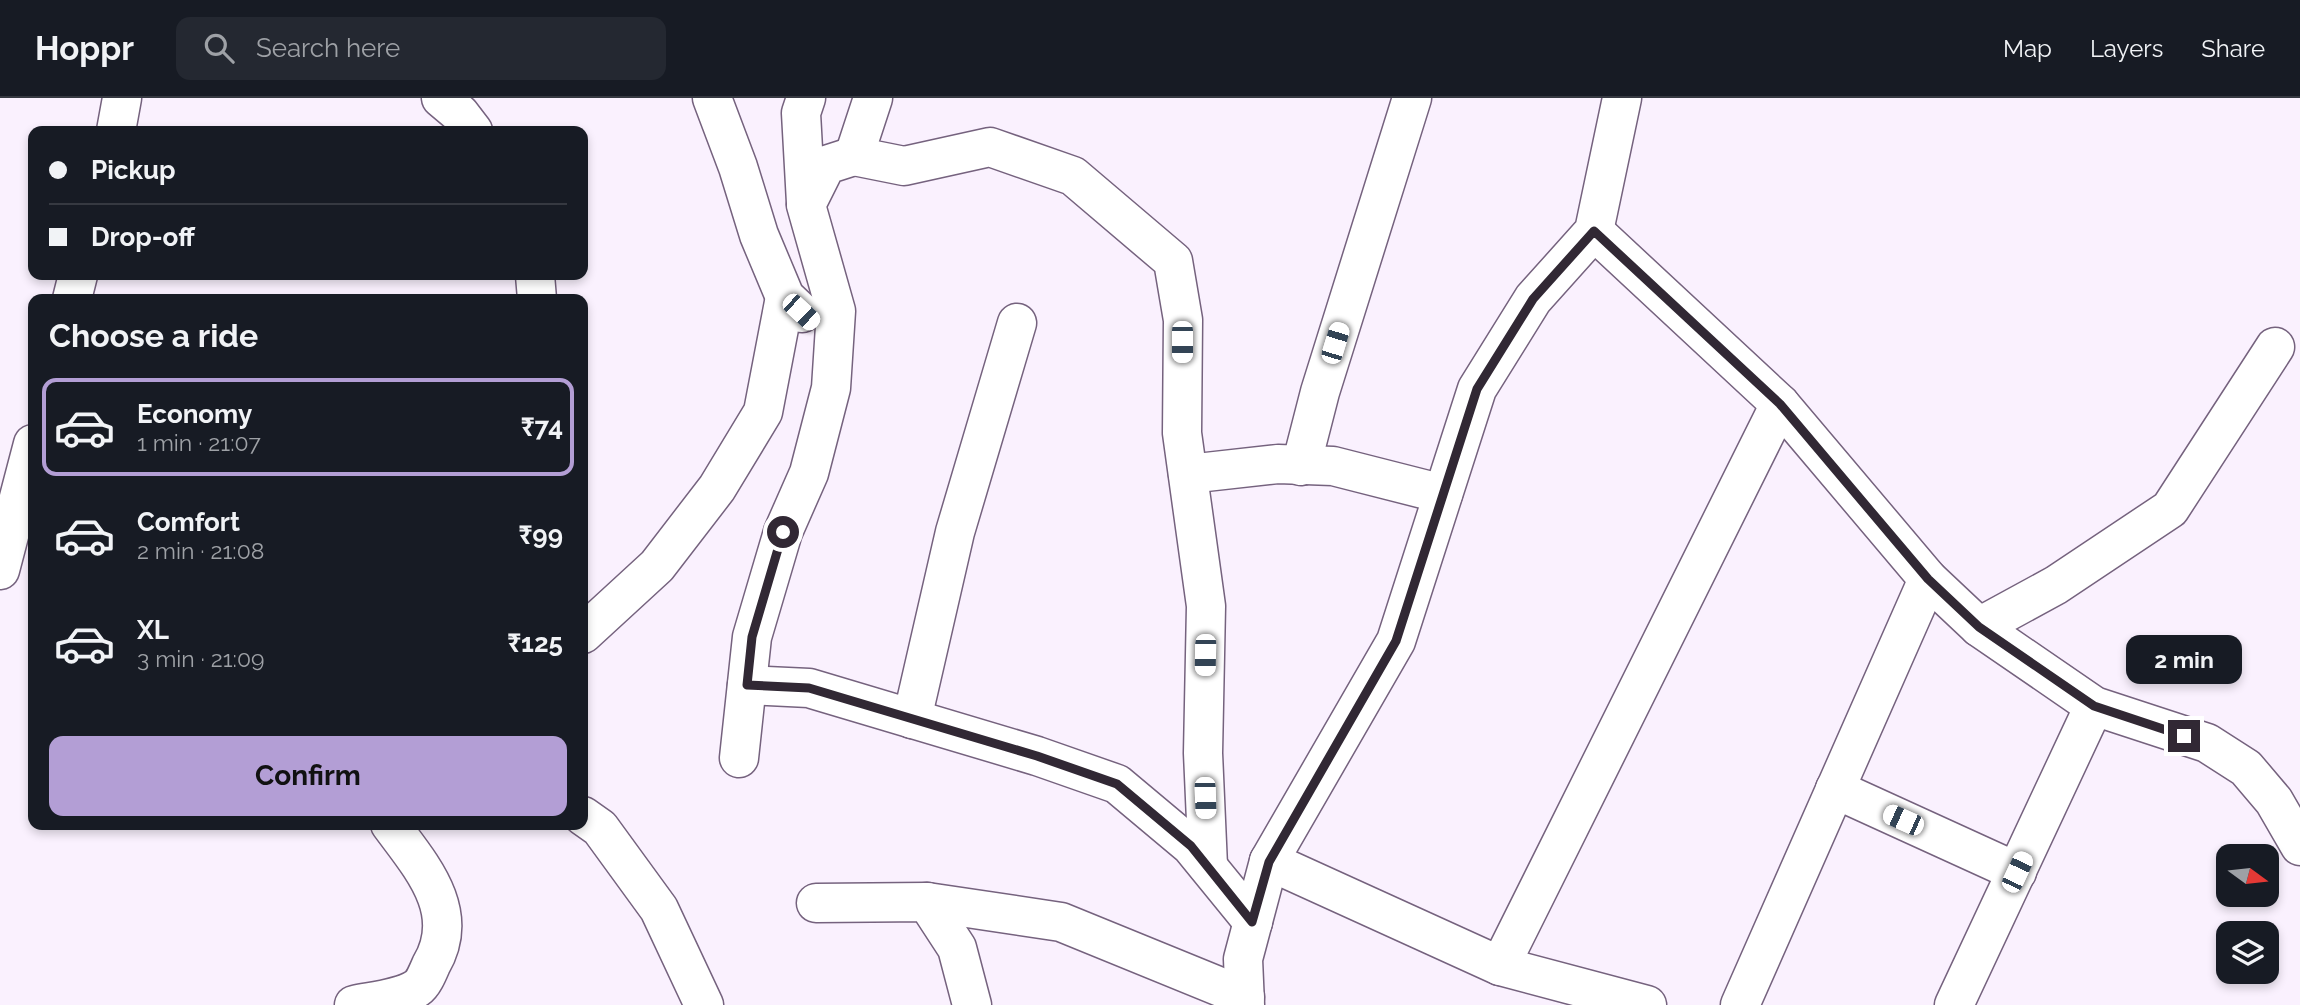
<!DOCTYPE html>
<html lang="en">
<head>
<meta charset="utf-8">
<style>
	body { margin:0; font-family:Raleway,sans-serif; background:#242831; color:#f1f3f6; height:100vh; display:flex; flex-direction:column; font-size:26px; white-space:nowrap }
	* { box-sizing:border-box; margin:0 }
	p { font-size:23px; color:#9ea1a6 }
	.icon { flex:none; width:38px; height:38px; fill:none; stroke:currentColor; stroke-width:2; stroke-linecap:round; stroke-linejoin:round }
	.map { position:relative; flex:1; overflow:hidden }
	.sheet { position:absolute; left:28px; top:196px; width:560px; height:536px; display:flex; flex-direction:column; background:#171b24; border-radius:14px; box-shadow:0 4px 10px #0003 }
	.sheet>* { flex:none }
	.banner { position:absolute; left:28px; top:28px; width:560px; height:154px; border-radius:14px; box-shadow:0 4px 10px #0003; display:grid; align-content:center; height:154px; padding:0 21px; background:#171b24 }
	.needle { width:46px; rotate:105deg }
	.fabs { position:absolute; left:2216px; top:746px; display:grid; gap:14px }
	.fabs a { display:grid; place-items:center; width:63px; height:63px; border-radius:14px; background:#171b24; box-shadow:0 4px 10px #0003; font-size:35px }
	.end { position:absolute; width:32px; height:32px; margin:-16px; border:9px solid #312834; background:#fff; box-shadow:0 0 0 4px #fff }
	.from { border-radius:50% }
	.bubble { position:absolute; height:49px; border-radius:14px; background:#171b24; box-shadow:0 4px 10px #0003; font-size:23px; font-weight:700; line-height:49px; text-align:center }
	.car { position:absolute; width:21px; height:42px; margin:-21px -10px; border-radius:9px; box-shadow:0 0 5px 2px #0007; background:linear-gradient(#fff 24%,#345 0 40%,#fff 0 76%,#345 0 86%,#fff 0) }
	.banner b { display:flex; align-items:center; gap:24px; height:66px; font-size:26px }
	.banner b+b { border-top:2px solid #363941 }
	.banner i { width:18px; height:18px; background:#f1f3f6 }
	ul { padding:0; list-style:none }
	li { display:flex; align-items:center; gap:21px; height:98px; margin:0 14px 10px; padding:0 7px; border:4px solid transparent; border-radius:14px }
	li div { flex:1 }
	li b { display:block; font-size:26px }
	li em { font-style:normal; font-weight:700 }
	li.current { border-color:#b39ed5 }
	li>.icon { width:63px; height:63px; stroke-width:1.5 }
	h2 { padding:0 21px; font-size:32px; line-height:84px }
	.button { display:flex; gap:14px; margin-top:auto; padding:14px 21px }
	.button a { flex:1; height:80px; border-radius:14px; background:#b39ed5; color:#111; font-size:28px; font-weight:700; line-height:80px; text-align:center }
	header { display:flex; align-items:center; gap:42px; box-sizing:border-box; height:98px; padding:0 35px; background:#171b24; border-bottom:2px solid #363941 }
	header strong { font-size:33px }
	nav { display:flex; gap:38px; margin-inline-start:auto; font-size:24px }
	.search { width:490px; height:63px; background:#242831; display:flex; align-items:center; gap:18px; box-sizing:border-box; padding:0 24px; border-radius:14px; color:#9ea1a6; font-size:26px }
	.map>svg:first-child { display:block }
	.lines { fill:none; stroke-linecap:round; stroke-linejoin:round }
	.minor-casing { stroke:#75627e; stroke-width:41 }
	.secondary-casing { stroke:#75627e; stroke-width:41 }
	.minor { stroke:#fff; stroke-width:38 }
	.secondary { stroke:#fff; stroke-width:38 }
	.route { stroke:#312834; stroke-width:9 }
</style>
</head>
<body>
<header>
<strong>Hoppr</strong>
<div class="search"><svg class="icon" aria-label="search" viewBox="0 0 24 24"><circle cx="10" cy="10" r="6"/><path d="M15 15l6 6"/></svg>Search here</div>
<nav><a>Map</a><a>Layers</a><a>Share</a></nav>
</header>
<div class="map">
<svg width="2300" height="907" viewBox="0 0 2300 907">
	<rect width="100%" height="100%" fill="#faf1fe"/>
	<g class="lines">
		<g class="minor-casing">
			<g id="minor">
				<polyline points="712,0 738,69 759,137 785,199 802,215"/>
				<polyline points="873,0 854,58 904,68 990,49 1073,78 1173,163 1183,222 1182,335 1206,508 1203,655 1208,768"/>
				<polyline points="116,33 122,0"/>
				<polyline points="806,105 801,15 806,0"/>
				<polyline points="1594,133 1780,306 1928,481 1979,529 2094,608 2207,645 2246,670 2274,703 2300,748"/>
				<polyline points="72,201 78,177"/>
				<polyline points="1301,368 1320,294 1412,0"/>
				<polyline points="1188,376 1278,366 1333,368 1443,396"/>
				<polyline points="0,472 33,346"/>
				<polyline points="1979,529 2056,487 2170,411 2275,249"/>
				<polyline points="583,536 657,468 717,390 763,314 785,199"/>
				<polyline points="747,587 809,590 1037,658 1117,686 1191,748 1253,824"/>
				<polyline points="912,621 955,434 1017,225"/>
				<polyline points="739,660 752,539 783,434 809,375 831,290 836,213 806,107 826,67 854,58"/>
				<polyline points="1835,691 2017,774"/>
				<polyline points="583,718 600,730 659,811 704,907"/>
				<polyline points="1269,763 1500,868 1647,907"/>
				<polyline points="927,804 1061,824 1245,899"/>
				<polyline points="816,805 927,804 957,850 972,907"/>
				<polyline points="1500,868 1780,306"/>
				<polyline points="1245,907 1243,861 1269,763 1396,543 1477,291 1533,201 1594,133 1622,0"/>
				<polyline points="1740,907 1928,481"/>
				<polyline points="1954,907 2094,608"/>
			</g>
		</g>
		<g class="secondary-casing">
			<g id="secondary">
				<polyline points="441,0 460,16 473,33"/>
				<polyline points="535,177 537,201"/>
				<path d="M354,907C373,903 400,901 417,890C423,886 428,874 431,867C463,813 420,767 390,726"/>
			</g>
		</g>
		<use href="#minor" class="minor"/>
		<use href="#secondary" class="secondary"/>
	</g>
	<g class="lines">
		<polyline class="route" points="783,434 752,539 747,587 809,590 1037,658 1117,686 1191,748 1252,824 1269,764 1396,543 1477,291 1533,201 1594,133 1780,306 1928,481 1979,529 2094,608 2184,638"/>
	</g>
</svg>
<div class="fabs">
<a><svg class="needle" viewBox="-14 -14 28 28"><path d="M0-13l5 13h-10z" fill="#e53935"/><path d="M0 13l5-13h-10z" fill="#9ea1a6"/></svg></a>
<a><svg class="icon" aria-label="layers" viewBox="0 0 24 24"><path d="M12 4l9 5-9 5-9-5zM3 14l9 5 9-5"/></svg></a>
</div>
<i class="end from" style="left:783px;top:434px"></i>
<i class="end" style="left:2184px;top:638px"></i>
<div class="bubble" style="left:2126px;top:537px;width:116px">2 min</div>
<i class="car" style="left:801px;top:214px;rotate:133deg"></i>
<i class="car" style="left:1182px;top:244px;rotate:180deg"></i>
<i class="car" style="left:1335px;top:245px;rotate:17deg"></i>
<i class="car" style="left:1205px;top:557px;rotate:181deg"></i>
<i class="car" style="left:1205px;top:700px;rotate:178deg"></i>
<i class="car" style="left:1903px;top:722px;rotate:294deg"></i>
<i class="car" style="left:2017px;top:774px;rotate:25deg"></i>
<div class="banner">
<b><i class="from"></i>Pickup</b>
<b><i></i>Drop-off</b>
</div>
<section class="sheet">
<h2>Choose a ride</h2>
<ul>
<li class="current"><svg class="icon" aria-label="car" viewBox="0 0 24 24"><path d="M5 17H2v-5l4-1 3-4h7l3 4 3 1v5h-3M9 17h6M6 11h13"/><circle cx="7" cy="17" r="2"/><circle cx="17" cy="17" r="2"/></svg><div><b>Economy</b><p>1 min · 21:07</p></div><em>₹74</em></li>
<li><svg class="icon" aria-label="car" viewBox="0 0 24 24"><path d="M5 17H2v-5l4-1 3-4h7l3 4 3 1v5h-3M9 17h6M6 11h13"/><circle cx="7" cy="17" r="2"/><circle cx="17" cy="17" r="2"/></svg><div><b>Comfort</b><p>2 min · 21:08</p></div><em>₹99</em></li>
<li><svg class="icon" aria-label="car" viewBox="0 0 24 24"><path d="M5 17H2v-5l4-1 3-4h7l3 4 3 1v5h-3M9 17h6M6 11h13"/><circle cx="7" cy="17" r="2"/><circle cx="17" cy="17" r="2"/></svg><div><b>XL</b><p>3 min · 21:09</p></div><em>₹125</em></li>
</ul>
<div class="button"><a>Confirm</a></div>
</section>
</div>
</body>
</html>
